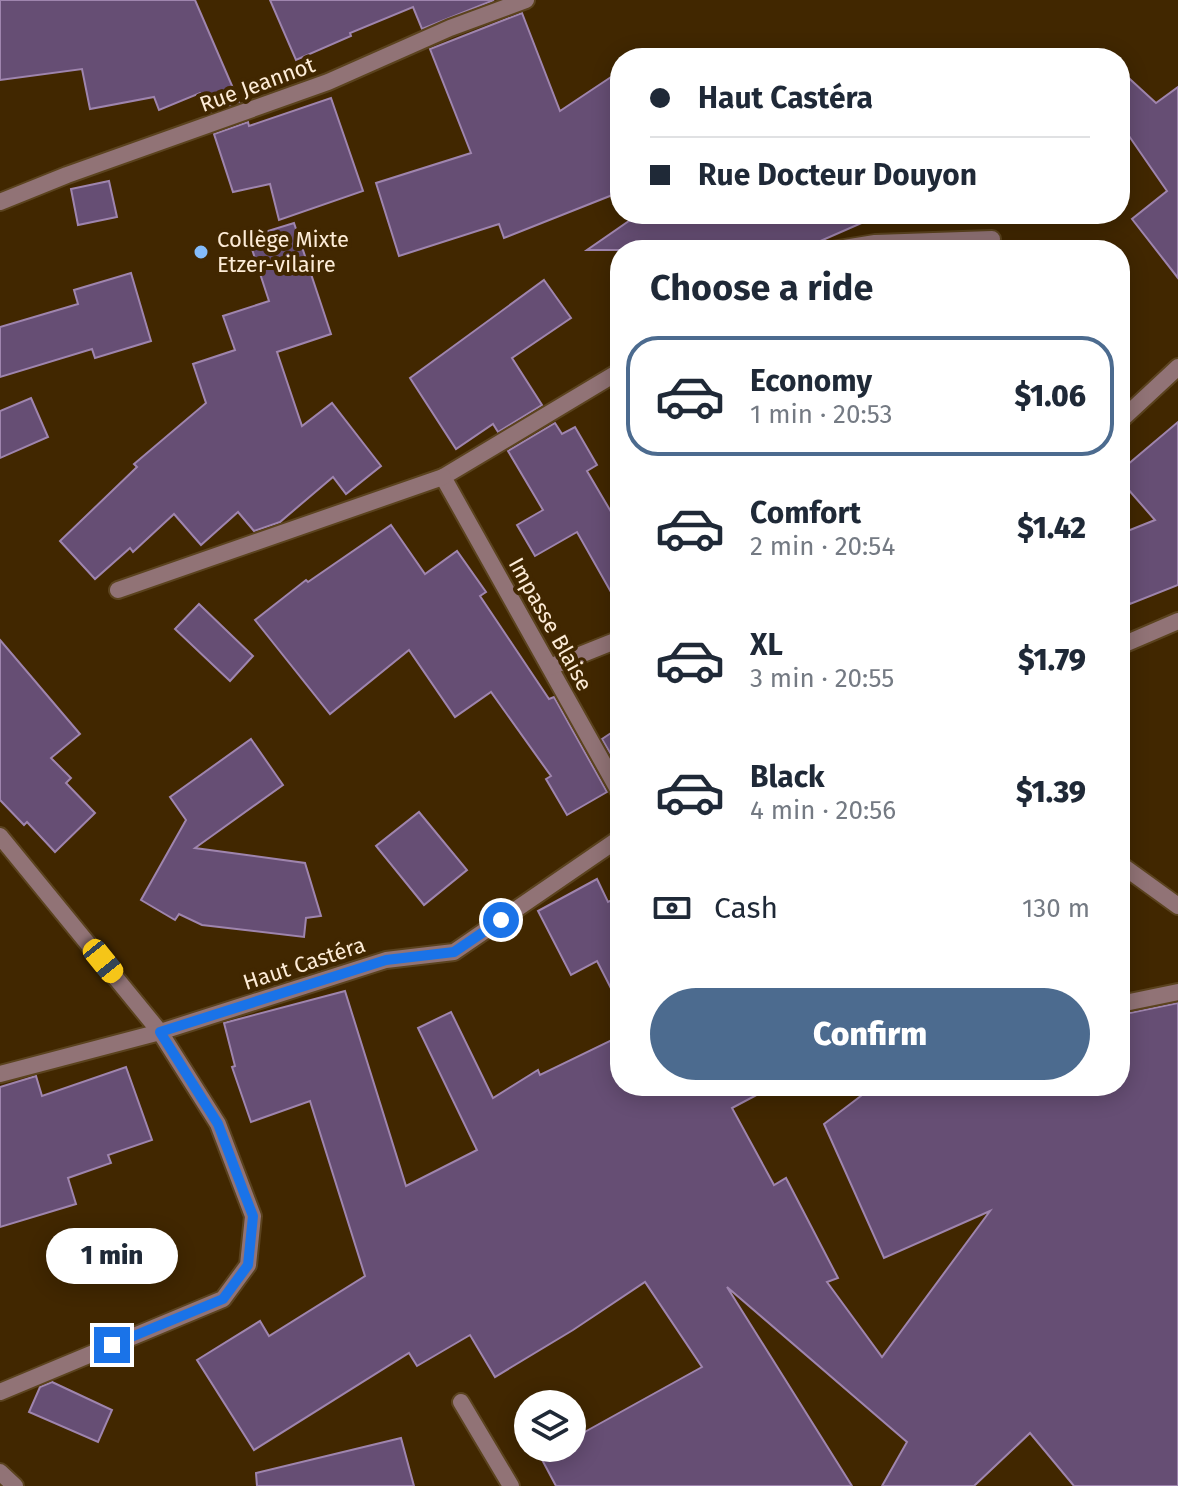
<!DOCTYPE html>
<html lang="en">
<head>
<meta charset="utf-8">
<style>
	body { margin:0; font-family:"Fira Sans",sans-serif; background:#f6f6f7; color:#1f2937; height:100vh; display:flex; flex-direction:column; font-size:30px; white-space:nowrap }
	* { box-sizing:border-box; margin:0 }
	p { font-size:26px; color:#747a83 }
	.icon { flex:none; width:44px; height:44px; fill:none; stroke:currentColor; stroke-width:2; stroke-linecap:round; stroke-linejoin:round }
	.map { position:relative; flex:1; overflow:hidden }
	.details { position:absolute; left:610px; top:240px; width:520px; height:856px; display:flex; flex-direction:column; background:#fff; border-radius:32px; box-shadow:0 4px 20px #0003 }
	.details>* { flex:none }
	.top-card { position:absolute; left:610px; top:48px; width:520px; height:176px; border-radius:32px; box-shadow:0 4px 20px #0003; display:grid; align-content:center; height:176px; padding:0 40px; background:#fff }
	.controls { position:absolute; left:514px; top:1390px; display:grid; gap:16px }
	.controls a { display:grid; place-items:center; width:72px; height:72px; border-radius:50%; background:#fff; box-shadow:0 4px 20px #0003; font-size:40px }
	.end { position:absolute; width:36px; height:36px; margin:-18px; border:10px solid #1a73e8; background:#fff; box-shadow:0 0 0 4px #fff }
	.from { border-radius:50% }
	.bubble { position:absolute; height:56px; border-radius:28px; background:#fff; box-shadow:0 4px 20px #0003; font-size:26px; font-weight:800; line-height:56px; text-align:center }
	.car { position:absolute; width:24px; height:48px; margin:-24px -12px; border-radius:10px; box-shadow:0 0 6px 2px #0007; background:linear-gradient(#f5c518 24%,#345 0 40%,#f5c518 0 76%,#345 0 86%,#f5c518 0) }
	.top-card b { display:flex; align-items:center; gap:28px; height:76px; font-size:30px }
	.top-card b+b { border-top:2px solid #e0e1e3 }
	.top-card i { width:20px; height:20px; background:#1f2937 }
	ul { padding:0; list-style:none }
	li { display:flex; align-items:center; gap:24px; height:120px; margin:0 16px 12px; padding:0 24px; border:4px solid transparent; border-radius:32px }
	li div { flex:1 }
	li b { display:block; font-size:30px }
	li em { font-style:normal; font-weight:800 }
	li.active { border-color:#4c6b8f }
	li>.icon { width:72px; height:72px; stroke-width:1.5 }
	h2 { padding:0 40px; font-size:36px; line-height:96px }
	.pay { display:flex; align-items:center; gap:20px; height:88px; padding:0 40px; font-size:30px }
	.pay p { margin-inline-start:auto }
	.primary-button { display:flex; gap:16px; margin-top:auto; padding:16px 40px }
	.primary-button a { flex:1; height:92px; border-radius:48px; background:#4c6b8f; color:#fff; font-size:32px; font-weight:800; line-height:92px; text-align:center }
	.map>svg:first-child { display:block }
	.building { fill:#664e74; stroke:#9f85ae; stroke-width:2 }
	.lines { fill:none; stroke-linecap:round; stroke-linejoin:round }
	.minor-casing { stroke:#5b431e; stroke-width:20 }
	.minor { stroke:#917376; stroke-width:16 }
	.route { stroke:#1a73e8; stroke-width:10 }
	.poi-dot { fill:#84bcfb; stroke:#412700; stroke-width:3 }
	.labels { text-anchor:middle; stroke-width:8; stroke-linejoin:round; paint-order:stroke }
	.street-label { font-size:22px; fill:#fdecd7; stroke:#412700 }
	.poi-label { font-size:22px; fill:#fdecd7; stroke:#412700; text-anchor:start }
</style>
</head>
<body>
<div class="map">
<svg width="1178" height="1486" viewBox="0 0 1178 1486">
	<rect width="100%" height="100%" fill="#412700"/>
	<g class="building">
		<polygon points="0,0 195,0 239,102 207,113 200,93 159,110 154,97 90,109 82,69 0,80"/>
		<polygon points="270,0 494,0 422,29 413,7 350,33 351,36 296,60"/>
		<polygon points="522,13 560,111 620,71 620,192 504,238 499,224 399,256 376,183 471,153 430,49"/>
		<polygon points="1120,70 1156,103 1178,87 1178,278 1132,219 1167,191 1120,123"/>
		<polygon points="331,98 363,191 279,220 270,184 233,192 214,134 248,122 249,126"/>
		<polygon points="109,181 117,217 78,225 71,189"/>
		<polygon points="639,214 882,214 800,250 587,250"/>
		<polygon points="294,223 331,334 277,352 302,426 332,403 381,466 346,494 333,477 280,522 254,531 238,512 201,545 174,514 133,552 130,548 95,579 60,541 137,467 134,464 206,403 193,364 235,350 223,316 269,301 248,237"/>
		<polygon points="131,273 151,341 95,358 92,349 0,377 0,327 78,304 74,290"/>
		<polygon points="544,280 571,318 512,358 542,405 498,432 493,424 456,449 410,378"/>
		<polygon points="31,398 48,437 0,458 0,411"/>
		<polygon points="1178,422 1178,585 1130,604 1120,581 1120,534 1155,520 1120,480 1120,471"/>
		<polygon points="555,423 562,434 575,427 597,465 587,471 620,527 620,608 577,532 535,556 517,525 543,510 508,451"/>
		<polygon points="391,525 425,574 457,551 486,592 480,596 549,699 554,697 607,792 567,815 546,779 551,776 491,692 455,717 409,650 330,714 255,620 306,580 308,582"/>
		<polygon points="199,604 253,656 230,681 175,629"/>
		<polygon points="0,640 80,734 51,758 71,778 66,783 95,813 55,852 27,822 24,825 0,800"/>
		<polygon points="620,727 620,770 602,739"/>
		<polygon points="251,739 283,785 195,848 305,863 321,916 306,918 304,937 202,925 179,914 175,920 141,900 186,820 170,797"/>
		<polygon points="419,812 467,870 424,905 376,846"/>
		<polygon points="597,879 608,902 620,896 620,1006 597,961 571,975 538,911"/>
		<polygon points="345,991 406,1186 477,1150 418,1028 451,1012 493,1098 538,1070 540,1075 620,1036 620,1086 774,1086 732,1108 774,1185 786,1178 838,1278 827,1282 882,1357 990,1211 884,1258 824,1124 874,1086 1120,1086 1120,1015 1178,1003 1178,1486 1074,1486 1030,1433 974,1486 882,1486 907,1442 727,1287 852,1486 556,1486 540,1456 555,1448 572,1448 572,1439 702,1367 645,1282 573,1330 495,1377 470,1335 417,1366 409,1353 254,1450 197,1360 260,1321 269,1336 365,1276 310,1101 251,1122 232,1067 235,1066 224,1023"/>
		<polygon points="126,1067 152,1140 108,1155 111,1163 68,1178 76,1204 0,1227 0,1087 36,1076 42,1096"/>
		<polygon points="52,1382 112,1410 98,1442 29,1412 40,1387"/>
		<polygon points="401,1438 414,1486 257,1486 256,1473"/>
	</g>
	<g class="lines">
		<g class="minor-casing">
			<g id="minor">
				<polyline points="0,202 67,175 328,82 450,28 526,0"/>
				<polyline points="832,250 875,243 992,239"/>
				<polyline points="620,371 443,477 620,793"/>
				<polyline points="1120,421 1178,367"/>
				<polyline points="118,590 443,477"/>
				<polyline points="1120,646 1178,621"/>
				<polyline points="550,667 620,639"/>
				<polyline points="0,836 160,1032 218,1124 253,1216 248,1265 223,1299 0,1392"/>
				<polyline points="1120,864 1178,906"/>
				<polyline points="1120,1004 1178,992"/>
				<polyline points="0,1074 160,1032 386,960 454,952 620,838"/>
				<polyline points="461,1402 511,1486"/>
				<polyline points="0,1472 15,1486"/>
			</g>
		</g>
		<use href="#minor" class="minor"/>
	</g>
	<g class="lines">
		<polyline class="route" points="112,1345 223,1299 248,1265 253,1216 244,1193 218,1124 160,1032 386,960 454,952 501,920"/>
	</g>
	<circle class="poi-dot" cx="201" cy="252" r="8"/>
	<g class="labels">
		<g class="street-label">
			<text transform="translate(257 84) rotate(-20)" y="8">Rue Jeannot</text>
			<text transform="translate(551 624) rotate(61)" y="8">Impasse Blaise</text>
			<text transform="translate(304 963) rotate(-18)" y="8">Haut Castéra</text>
		</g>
		<g class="poi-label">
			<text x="217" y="247">Collège Mixte<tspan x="217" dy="25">Etzer-vilaire</tspan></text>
		</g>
	</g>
</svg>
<div class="controls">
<a><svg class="icon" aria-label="layers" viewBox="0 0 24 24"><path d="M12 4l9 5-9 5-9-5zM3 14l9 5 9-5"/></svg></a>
</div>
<i class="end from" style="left:501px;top:920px"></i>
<i class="end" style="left:112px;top:1345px"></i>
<div class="bubble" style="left:46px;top:1228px;width:132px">1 min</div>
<i class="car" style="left:103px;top:961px;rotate:141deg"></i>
<div class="top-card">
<b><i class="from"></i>Haut Castéra</b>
<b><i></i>Rue Docteur Douyon</b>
</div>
<section class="details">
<h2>Choose a ride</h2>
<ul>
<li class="active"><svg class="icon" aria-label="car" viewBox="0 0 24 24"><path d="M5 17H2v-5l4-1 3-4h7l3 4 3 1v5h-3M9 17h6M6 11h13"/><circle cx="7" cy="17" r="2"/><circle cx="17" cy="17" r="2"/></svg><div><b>Economy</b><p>1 min · 20:53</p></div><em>$1.06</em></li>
<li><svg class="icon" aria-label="car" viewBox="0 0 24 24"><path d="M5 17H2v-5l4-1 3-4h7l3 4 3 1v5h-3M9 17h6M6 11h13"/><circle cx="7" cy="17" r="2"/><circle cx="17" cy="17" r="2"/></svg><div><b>Comfort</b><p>2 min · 20:54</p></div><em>$1.42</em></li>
<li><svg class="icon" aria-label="car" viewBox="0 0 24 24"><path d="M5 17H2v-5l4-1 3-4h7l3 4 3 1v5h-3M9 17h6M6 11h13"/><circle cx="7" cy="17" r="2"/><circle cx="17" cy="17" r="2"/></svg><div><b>XL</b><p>3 min · 20:55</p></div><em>$1.79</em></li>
<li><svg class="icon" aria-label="car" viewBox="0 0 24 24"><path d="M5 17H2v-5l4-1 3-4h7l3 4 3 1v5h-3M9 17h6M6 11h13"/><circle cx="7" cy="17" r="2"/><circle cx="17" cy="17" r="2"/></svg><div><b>Black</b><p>4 min · 20:56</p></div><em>$1.39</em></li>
</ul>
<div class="pay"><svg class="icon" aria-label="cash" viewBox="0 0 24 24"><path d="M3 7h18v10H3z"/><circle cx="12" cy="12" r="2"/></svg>Cash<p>130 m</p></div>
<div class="primary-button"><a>Confirm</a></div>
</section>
</div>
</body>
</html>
